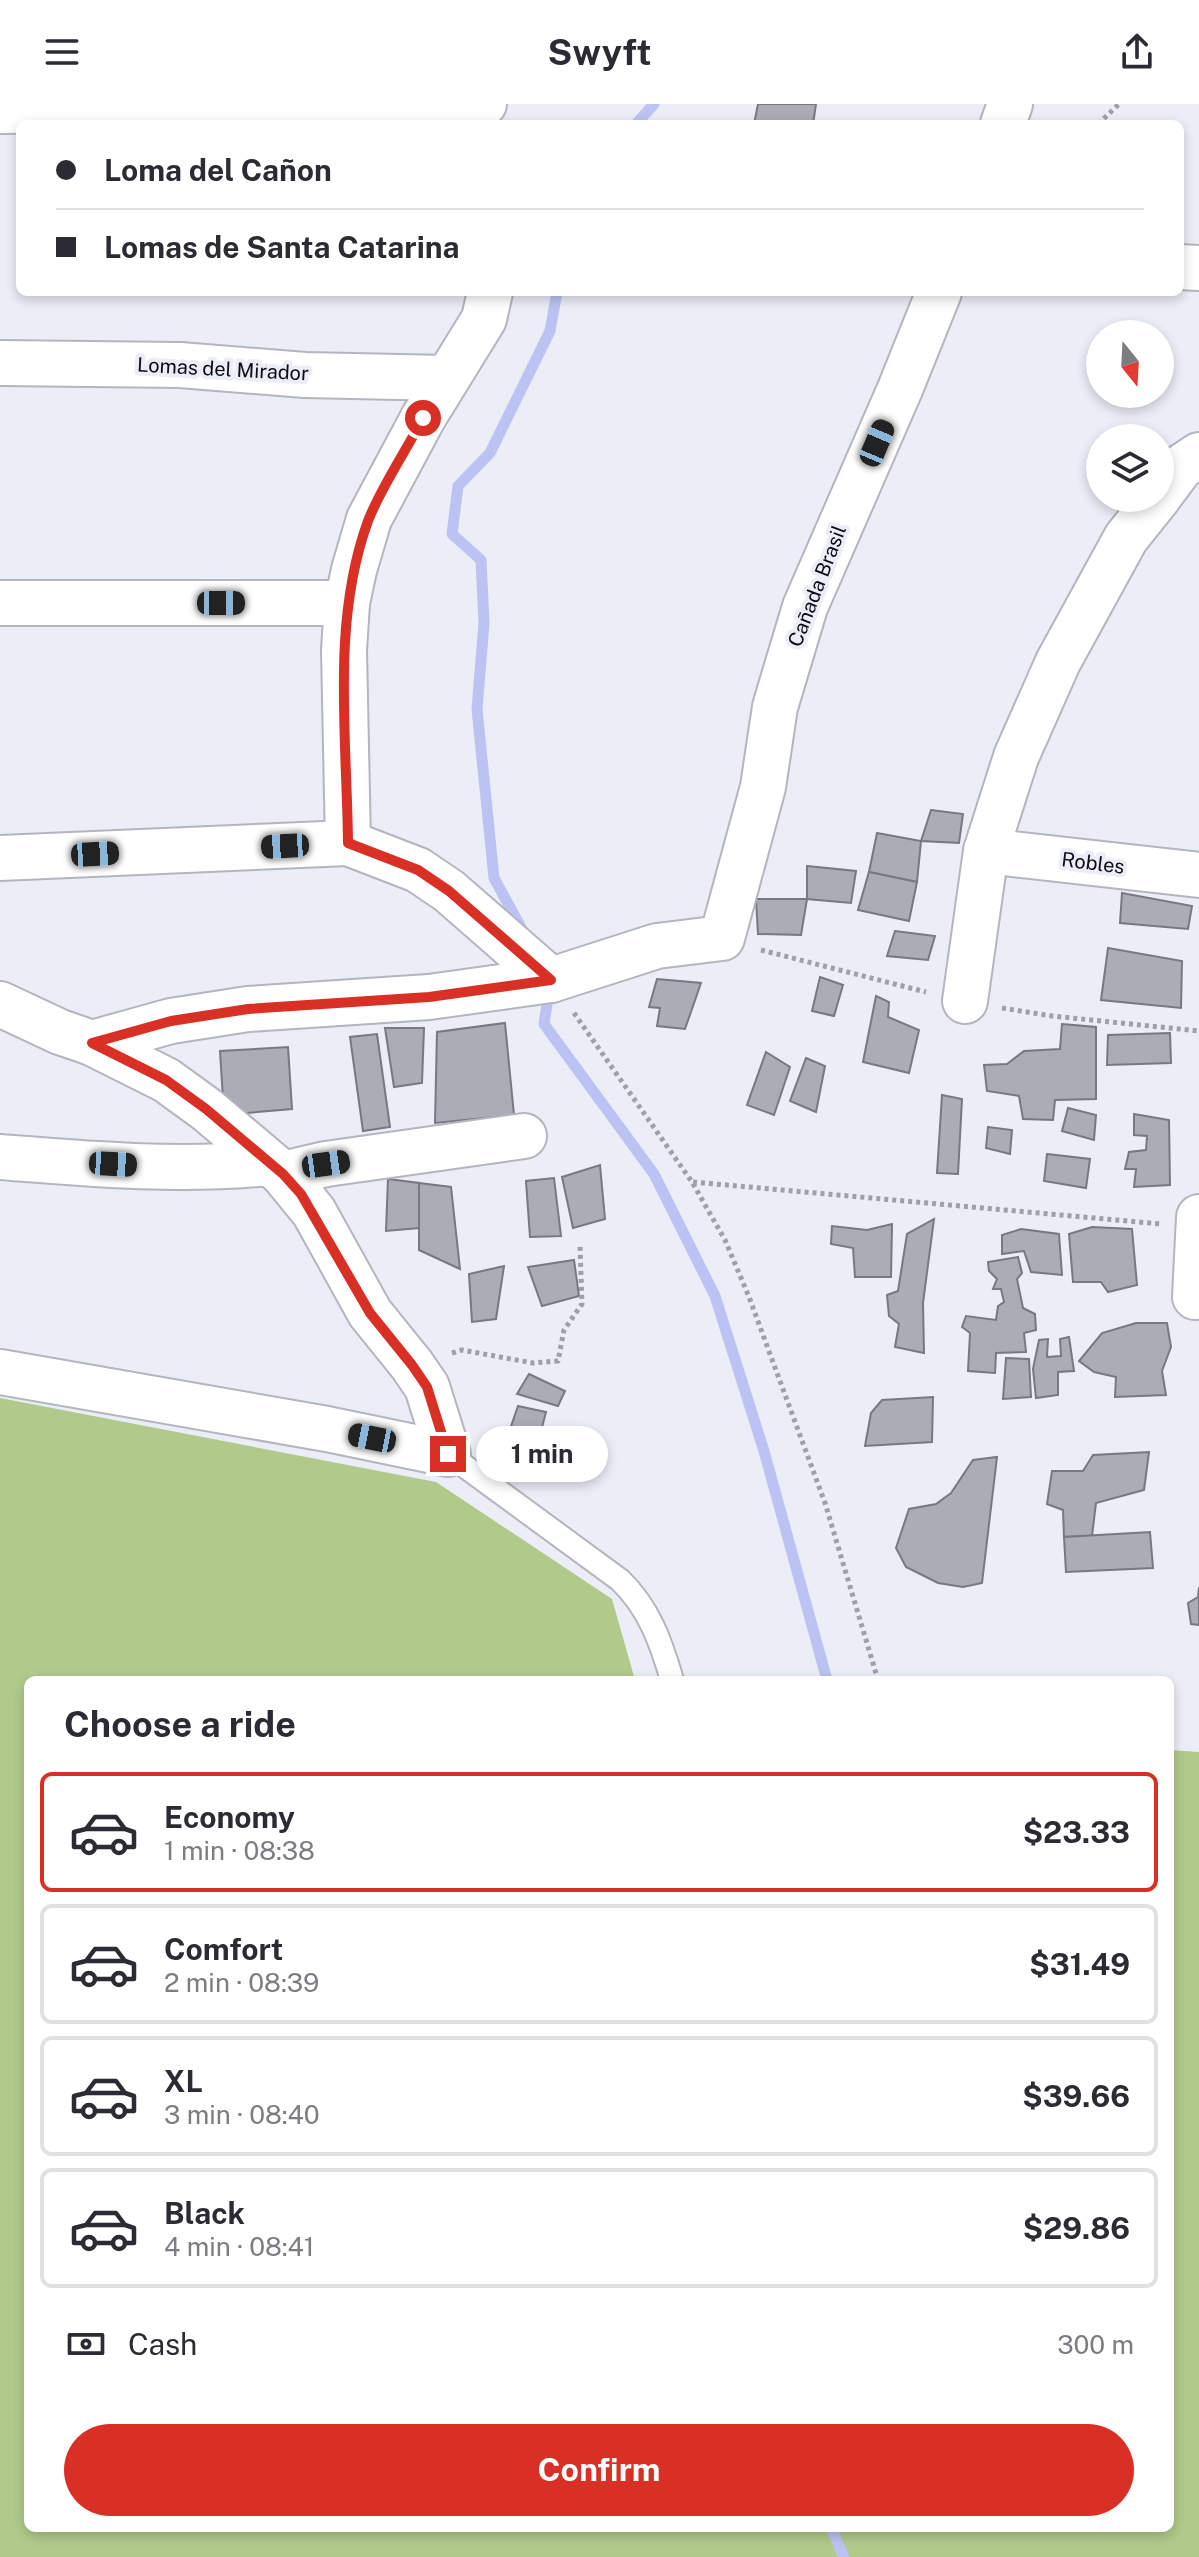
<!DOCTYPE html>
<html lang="en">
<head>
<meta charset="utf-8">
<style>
	body { margin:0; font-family:"Public Sans",sans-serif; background:#f7f7f7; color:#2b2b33; height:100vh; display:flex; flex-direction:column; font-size:30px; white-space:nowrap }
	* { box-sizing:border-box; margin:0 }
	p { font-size:26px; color:#7c7c81 }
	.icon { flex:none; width:44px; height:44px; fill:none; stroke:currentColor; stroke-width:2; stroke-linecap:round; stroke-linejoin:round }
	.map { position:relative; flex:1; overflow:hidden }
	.panel { position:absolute; left:24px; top:1572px; width:1150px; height:856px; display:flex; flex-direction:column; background:#fff; border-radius:12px; box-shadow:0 4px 12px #0003 }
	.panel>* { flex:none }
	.hud { position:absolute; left:16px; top:16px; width:1168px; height:176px; border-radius:12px; box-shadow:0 4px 12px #0003; display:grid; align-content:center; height:176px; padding:0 40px; background:#fff }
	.needle { width:52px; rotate:162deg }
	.controls { position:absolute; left:1086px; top:216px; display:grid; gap:16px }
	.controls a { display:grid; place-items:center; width:88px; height:88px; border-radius:50%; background:#fff; box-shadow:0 4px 12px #0003; font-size:40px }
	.end { position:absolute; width:36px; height:36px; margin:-18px; border:10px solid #d93025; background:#fff; box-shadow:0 0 0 4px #fff }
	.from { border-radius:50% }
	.bubble { position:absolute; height:56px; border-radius:28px; background:#fff; box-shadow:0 4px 12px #0003; font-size:26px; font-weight:700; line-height:56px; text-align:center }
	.car { position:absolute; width:24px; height:48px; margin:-24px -12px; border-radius:10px; box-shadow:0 0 6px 2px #0007; background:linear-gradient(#222 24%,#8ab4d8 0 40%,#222 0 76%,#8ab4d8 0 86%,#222 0) }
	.hud b { display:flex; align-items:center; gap:28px; height:76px; font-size:30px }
	.hud b+b { border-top:2px solid #e1e1e2 }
	.hud i { width:20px; height:20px; background:#2b2b33 }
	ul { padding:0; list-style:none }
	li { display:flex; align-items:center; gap:24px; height:120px; margin:0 16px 12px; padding:0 24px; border:4px solid #e1e1e2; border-radius:12px }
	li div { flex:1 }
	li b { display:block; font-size:30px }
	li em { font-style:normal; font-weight:700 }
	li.on { border-color:#d93025 }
	li>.icon { width:72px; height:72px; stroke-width:1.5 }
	h2 { padding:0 40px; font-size:36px; line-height:96px }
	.pay { display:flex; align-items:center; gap:20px; height:88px; padding:0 40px; font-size:30px }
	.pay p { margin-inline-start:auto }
	.button { display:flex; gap:16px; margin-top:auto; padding:16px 40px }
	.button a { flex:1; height:92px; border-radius:48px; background:#d93025; color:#fff; font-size:32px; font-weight:700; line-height:92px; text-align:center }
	header { display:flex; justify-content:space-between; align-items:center; height:104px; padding:0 40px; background:#fff; font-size:36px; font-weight:700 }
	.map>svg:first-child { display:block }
	.green { fill:#b1ca8b }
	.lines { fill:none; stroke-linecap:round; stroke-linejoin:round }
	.stream { stroke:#bcc3f2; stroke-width:11 }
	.building { fill:#abacb6; stroke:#777981; stroke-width:2 }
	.service-casing { stroke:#b3b5bf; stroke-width:26 }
	.minor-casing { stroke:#b3b5bf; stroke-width:48 }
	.path { stroke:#9e9fa7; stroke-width:5; stroke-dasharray:4 4; stroke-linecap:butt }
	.service { stroke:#fff; stroke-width:22 }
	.minor { stroke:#fff; stroke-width:44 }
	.route { stroke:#d93025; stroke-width:10 }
	.labels { text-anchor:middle; stroke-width:8; stroke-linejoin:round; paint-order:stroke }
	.street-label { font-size:20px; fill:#0d0d11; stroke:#ebedf7 }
</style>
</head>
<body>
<header><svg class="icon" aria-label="menu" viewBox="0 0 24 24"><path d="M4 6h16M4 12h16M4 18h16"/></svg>Swyft<svg class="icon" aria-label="share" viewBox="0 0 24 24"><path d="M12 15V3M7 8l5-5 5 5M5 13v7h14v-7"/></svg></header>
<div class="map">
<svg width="1199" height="2453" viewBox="0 0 1199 2453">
	<rect width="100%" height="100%" fill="#ebedf7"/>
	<polygon class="green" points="0,1294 436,1378 612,1495 635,1576 28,1576 28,2424 1170,2424 1170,1646 1199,1648 1199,2453 0,2453"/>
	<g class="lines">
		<g class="stream">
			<polyline points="636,20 654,0"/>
			<polyline points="524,829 494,774 477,605 484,519 481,456 452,430 458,382 490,349 550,227 557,188"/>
			<polyline points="549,887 544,920 654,1070 715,1192 764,1347 827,1576"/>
			<polyline points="831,2424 844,2453"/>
		</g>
	</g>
	<g class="building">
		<polygon points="758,0 816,0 813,20 754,20"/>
		<polygon points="931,706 963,710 959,739 921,737"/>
		<polygon points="877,729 921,737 917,778 869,768"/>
		<polygon points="807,762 856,767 851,799 807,795"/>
		<polygon points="869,768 917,778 909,817 858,806"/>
		<polygon points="1122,789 1192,802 1188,825 1120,819"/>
		<polygon points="756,795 807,795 801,831 758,830"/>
		<polygon points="895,827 935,832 928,856 887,852"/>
		<polygon points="1108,844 1182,857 1181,904 1101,896"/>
		<polygon points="820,873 843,881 834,912 812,907"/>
		<polygon points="657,875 701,879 685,925 657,922 660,904 649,903"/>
		<polygon points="876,892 889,898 888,913 919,926 909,969 863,958"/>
		<polygon points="505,919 514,1011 435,1019 437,928"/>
		<polygon points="1062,920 1096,923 1096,995 1055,996 1053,1016 1023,1015 1019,992 987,987 984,961 1007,960 1024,947 1060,945"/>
		<polygon points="385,924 424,924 422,979 394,983"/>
		<polygon points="1170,929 1171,959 1107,961 1108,931"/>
		<polygon points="377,930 390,1023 363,1027 350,933"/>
		<polygon points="288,943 292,1005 224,1011 220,947"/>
		<polygon points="766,948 790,963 774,1011 747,1001"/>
		<polygon points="806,954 825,962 816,1008 790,997"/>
		<polygon points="942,991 962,995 958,1070 937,1069"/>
		<polygon points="1068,1004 1096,1011 1094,1036 1062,1027"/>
		<polygon points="1134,1010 1169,1016 1170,1081 1134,1083 1136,1065 1125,1065 1129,1048 1146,1046 1147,1032 1134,1031"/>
		<polygon points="988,1023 1012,1026 1010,1050 986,1044"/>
		<polygon points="1047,1050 1090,1055 1086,1084 1044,1077"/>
		<polygon points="600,1061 605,1115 573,1124 562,1073"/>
		<polygon points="554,1074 561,1132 530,1133 526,1077"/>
		<polygon points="388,1075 419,1079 419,1124 386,1127"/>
		<polygon points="419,1079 451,1083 460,1165 419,1146"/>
		<polygon points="934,1115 923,1199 924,1249 895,1243 899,1220 889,1212 887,1191 898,1187 907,1130"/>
		<polygon points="892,1120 891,1173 855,1173 853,1144 831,1140 832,1122 867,1126"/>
		<polygon points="1092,1123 1132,1125 1137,1181 1108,1188 1101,1178 1073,1178 1069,1130"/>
		<polygon points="1021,1125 1059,1130 1062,1171 1031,1168 1024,1147 1002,1150 1002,1131"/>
		<polygon points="1018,1153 1022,1169 1017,1175 1023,1204 1035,1210 1036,1226 1024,1229 1026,1248 996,1249 995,1269 968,1267 970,1229 962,1223 966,1212 996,1216 998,1202 1004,1198 1001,1185 993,1185 997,1175 989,1167 988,1158"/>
		<polygon points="574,1156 579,1192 542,1202 528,1163"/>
		<polygon points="504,1162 496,1215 472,1218 469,1170"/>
		<polygon points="1136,1219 1167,1219 1171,1243 1162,1267 1166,1291 1115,1293 1116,1273 1094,1268 1079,1257 1102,1229"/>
		<polygon points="1069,1233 1074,1267 1058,1268 1058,1291 1036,1294 1033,1265 1039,1236 1048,1235 1047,1253 1061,1252 1060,1235"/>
		<polygon points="1006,1254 1029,1255 1031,1293 1003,1295"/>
		<polygon points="529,1270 565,1287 558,1302 517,1290"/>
		<polygon points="933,1293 932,1338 865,1342 871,1309 882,1296"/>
		<polygon points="518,1302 546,1308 537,1343 507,1334"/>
		<polygon points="1149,1348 1144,1386 1096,1399 1092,1432 1064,1433 1063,1406 1047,1400 1052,1367 1083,1367 1093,1351"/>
		<polygon points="997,1353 982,1479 963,1483 938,1479 906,1463 896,1444 909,1405 936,1400 951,1389 973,1356"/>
		<polygon points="1150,1428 1153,1464 1066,1468 1064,1433"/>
		<polygon points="1199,1483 1199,1521 1191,1520 1188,1499 1198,1493"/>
	</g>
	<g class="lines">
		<g class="service-casing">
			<path id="service" d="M448,1350L620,1476C649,1504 661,1538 672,1576"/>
		</g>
		<g class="minor-casing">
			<g id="minor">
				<polyline points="0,7 484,0"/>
				<polyline points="1003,20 1010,0"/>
				<polyline points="1180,163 1199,164"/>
				<polyline points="0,259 180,261 305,271 447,274"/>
				<polyline points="1160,391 1181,363 1199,351"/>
				<polyline points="0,499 347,499"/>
				<polyline points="348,739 344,546 347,499 354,466 369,415 423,314 484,215 490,188"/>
				<polyline points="986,747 1199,771"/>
				<polyline points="0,754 348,739 418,766 449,787 551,876"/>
				<polyline points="965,897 986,747 1016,653 1058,558 1126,434 1158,394"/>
				<polyline points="0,900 60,928 92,939 166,976 206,1005 283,1070 314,1108 370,1209 412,1261 427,1283 448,1350 327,1325 0,1268"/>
				<polyline points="92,939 171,917 248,905 429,893 551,876 657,842 722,834 763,683 775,603 805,503 900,285 939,188"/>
				<path d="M0,1053C89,1060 180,1068 269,1059"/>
				<polyline points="283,1070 326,1060 524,1032"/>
				<polyline points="1195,1193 1199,1113"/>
			</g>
		</g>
		<g class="path">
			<polyline points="1098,20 1119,0"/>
			<polyline points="761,846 926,888"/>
			<polyline points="1002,904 1052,912 1199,927"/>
			<polyline points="574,909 692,1078 725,1136 749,1193 825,1399 878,1576"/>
			<polyline points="693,1078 1161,1120"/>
			<polyline points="452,1249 462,1246 533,1259 558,1257 564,1226 582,1200 580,1142"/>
		</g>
		<use href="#service" class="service"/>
		<use href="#minor" class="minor"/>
	</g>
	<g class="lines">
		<path class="route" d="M423,314C406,347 381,383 368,417C331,518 347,633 348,739L418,766L449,787L551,876L429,893L248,905L171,917L92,939L166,976L206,1005L283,1070L301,1090L370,1209L412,1261L427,1283L448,1350"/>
	</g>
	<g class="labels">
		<g class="street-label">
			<text transform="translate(223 265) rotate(3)" y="7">Lomas del Mirador</text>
			<text transform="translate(817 482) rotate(-69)" y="7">Cañada Brasil</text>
			<text transform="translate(1093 759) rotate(7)" y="7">Robles</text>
		</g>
	</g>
</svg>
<div class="controls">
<a><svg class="needle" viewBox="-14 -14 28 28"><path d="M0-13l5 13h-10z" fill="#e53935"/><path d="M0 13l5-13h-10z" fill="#7c7c81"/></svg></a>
<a><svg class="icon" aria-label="layers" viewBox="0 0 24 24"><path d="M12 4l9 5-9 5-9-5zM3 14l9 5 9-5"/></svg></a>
</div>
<i class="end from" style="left:423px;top:314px"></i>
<i class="end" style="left:448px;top:1350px"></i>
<div class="bubble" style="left:476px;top:1322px;width:132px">1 min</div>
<i class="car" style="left:877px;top:339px;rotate:23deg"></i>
<i class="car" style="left:221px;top:499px;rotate:90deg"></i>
<i class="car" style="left:285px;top:742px;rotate:267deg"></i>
<i class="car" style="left:95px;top:750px;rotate:87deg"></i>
<i class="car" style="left:113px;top:1060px;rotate:93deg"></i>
<i class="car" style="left:326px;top:1060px;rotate:82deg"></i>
<i class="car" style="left:372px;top:1334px;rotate:281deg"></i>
<div class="hud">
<b><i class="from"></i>Loma del Cañon</b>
<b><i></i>Lomas de Santa Catarina</b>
</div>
<section class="panel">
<h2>Choose a ride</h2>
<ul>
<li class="on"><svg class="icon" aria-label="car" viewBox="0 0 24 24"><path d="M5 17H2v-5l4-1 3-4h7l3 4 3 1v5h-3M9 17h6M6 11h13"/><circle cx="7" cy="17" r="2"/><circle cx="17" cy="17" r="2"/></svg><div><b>Economy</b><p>1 min · 08:38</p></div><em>$23.33</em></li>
<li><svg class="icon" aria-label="car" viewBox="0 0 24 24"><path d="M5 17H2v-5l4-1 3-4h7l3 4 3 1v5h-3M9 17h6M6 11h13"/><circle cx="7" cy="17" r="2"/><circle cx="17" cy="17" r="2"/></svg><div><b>Comfort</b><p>2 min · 08:39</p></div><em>$31.49</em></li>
<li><svg class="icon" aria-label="car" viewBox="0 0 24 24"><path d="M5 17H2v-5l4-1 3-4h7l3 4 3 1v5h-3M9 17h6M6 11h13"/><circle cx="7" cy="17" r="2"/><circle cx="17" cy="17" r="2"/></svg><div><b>XL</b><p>3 min · 08:40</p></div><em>$39.66</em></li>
<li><svg class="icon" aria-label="car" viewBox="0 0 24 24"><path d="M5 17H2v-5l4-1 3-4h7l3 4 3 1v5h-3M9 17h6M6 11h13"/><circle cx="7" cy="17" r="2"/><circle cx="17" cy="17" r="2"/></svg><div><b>Black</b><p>4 min · 08:41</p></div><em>$29.86</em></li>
</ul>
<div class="pay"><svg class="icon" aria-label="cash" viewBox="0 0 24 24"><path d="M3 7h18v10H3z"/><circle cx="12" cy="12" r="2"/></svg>Cash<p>300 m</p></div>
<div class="button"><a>Confirm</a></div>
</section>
</div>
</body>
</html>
